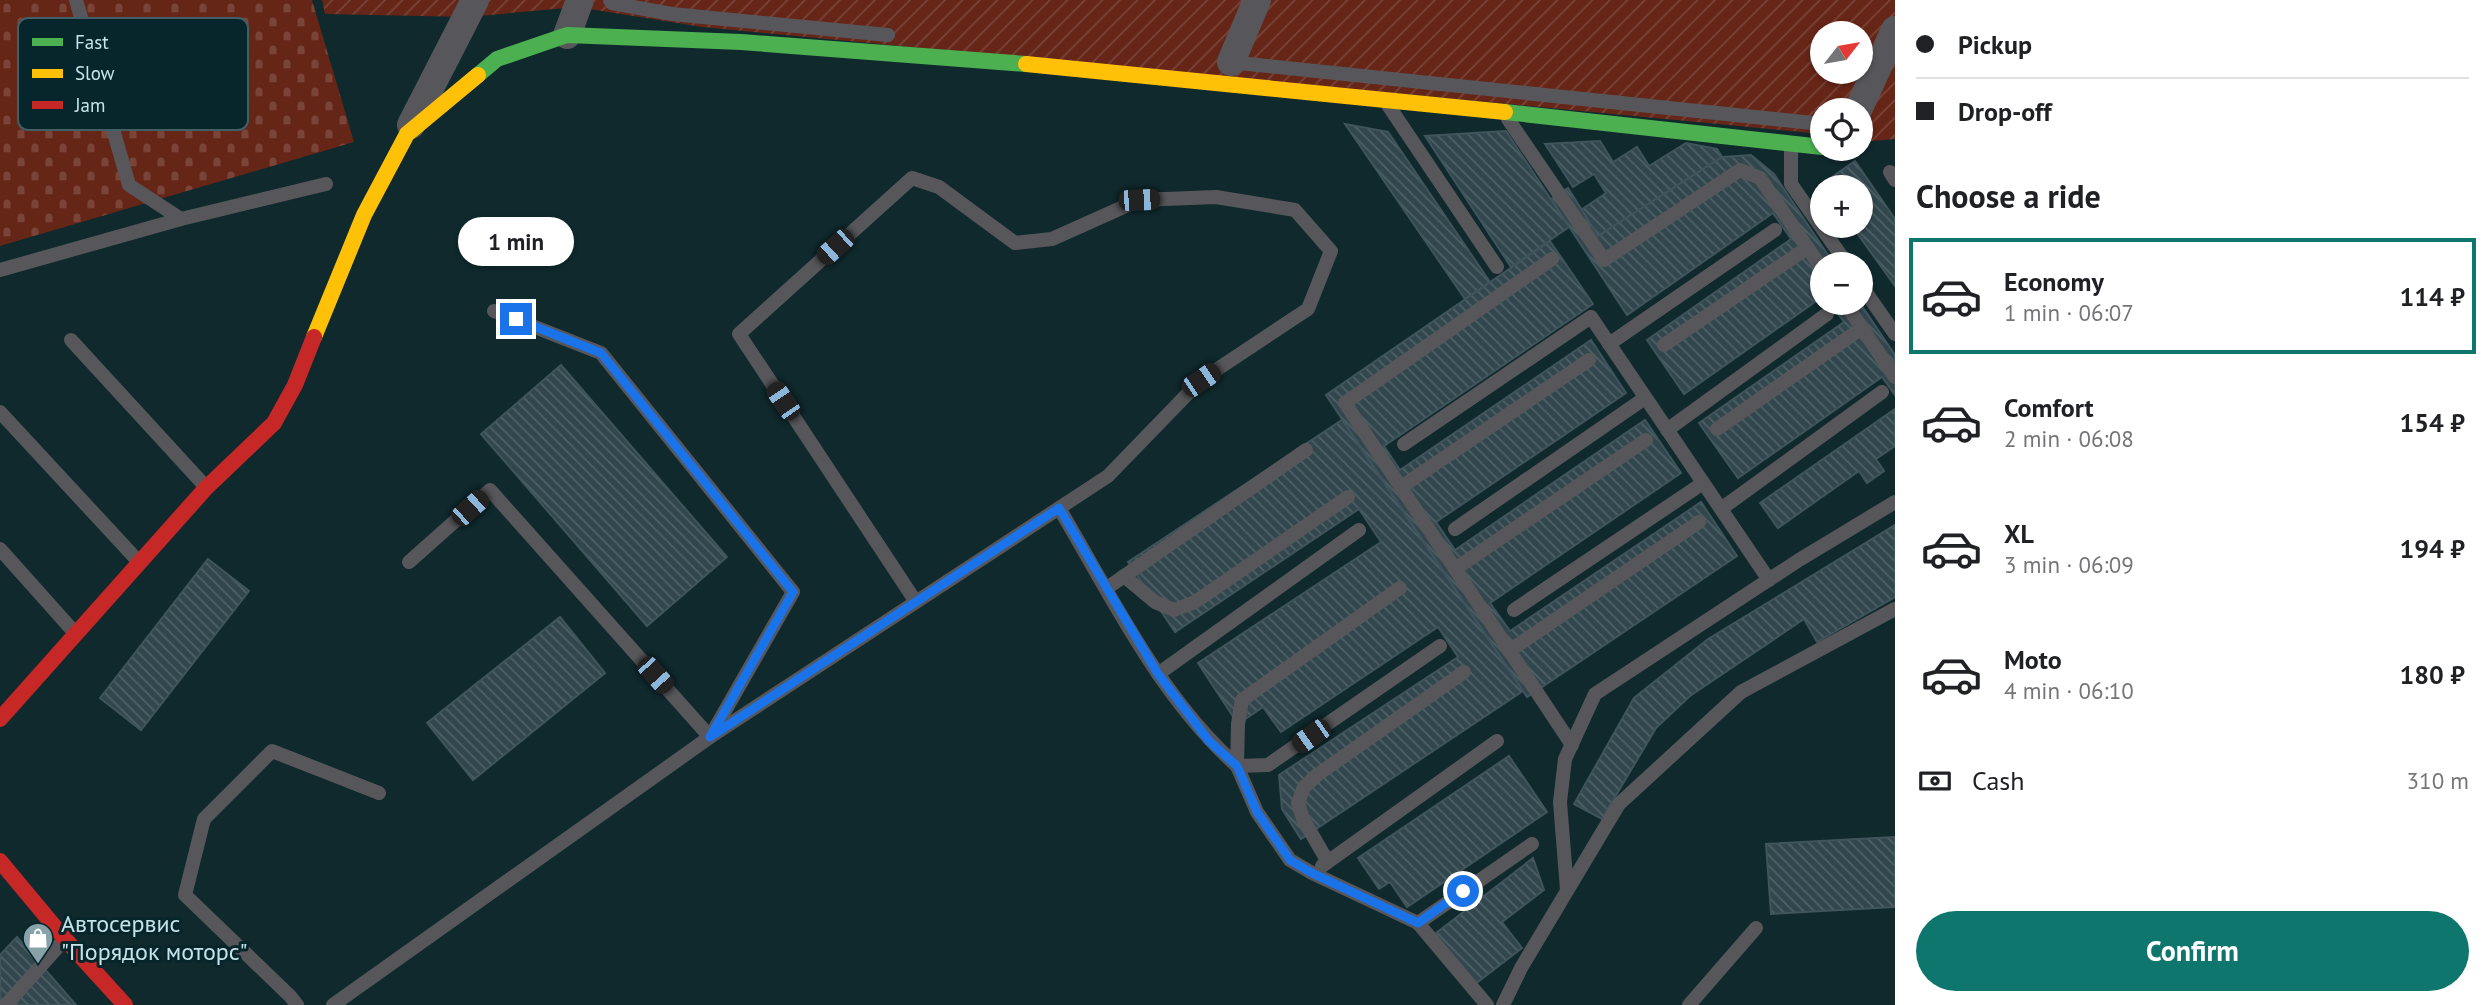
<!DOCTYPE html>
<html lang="en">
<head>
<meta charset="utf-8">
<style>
	body { margin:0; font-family:"PT Sans",sans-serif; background:#f2f2f2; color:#202124; height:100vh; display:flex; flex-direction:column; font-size:26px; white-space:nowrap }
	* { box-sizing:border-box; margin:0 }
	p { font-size:23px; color:#757577 }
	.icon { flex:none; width:38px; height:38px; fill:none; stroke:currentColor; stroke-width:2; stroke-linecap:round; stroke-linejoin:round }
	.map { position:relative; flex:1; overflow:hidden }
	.side { display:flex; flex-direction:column; background:#fff; width:595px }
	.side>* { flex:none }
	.hud { display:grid; align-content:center; height:154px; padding:0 21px; background:#fff }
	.needle { width:46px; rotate:59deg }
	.controls { position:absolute; left:1810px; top:21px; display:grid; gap:14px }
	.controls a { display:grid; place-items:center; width:63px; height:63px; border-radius:50%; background:#fff; box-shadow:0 2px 5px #0004; font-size:35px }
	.end { position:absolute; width:32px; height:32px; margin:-16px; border:9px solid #1a73e8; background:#fff; box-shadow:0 0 0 4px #fff }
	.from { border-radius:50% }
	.bubble { position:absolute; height:49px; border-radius:24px; background:#fff; box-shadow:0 2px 5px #0004; font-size:23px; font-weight:700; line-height:49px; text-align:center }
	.car { position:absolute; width:21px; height:42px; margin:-21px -10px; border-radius:9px; box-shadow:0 0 5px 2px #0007; background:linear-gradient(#222 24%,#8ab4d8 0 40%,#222 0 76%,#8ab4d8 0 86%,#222 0) }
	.hud b { display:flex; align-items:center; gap:24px; height:66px; font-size:26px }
	.hud b+b { border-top:2px solid #e0e0e0 }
	.hud i { width:18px; height:18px; background:#202124 }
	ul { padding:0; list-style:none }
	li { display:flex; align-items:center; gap:21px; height:116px; margin:0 14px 10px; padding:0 7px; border:4px solid transparent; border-radius:0px }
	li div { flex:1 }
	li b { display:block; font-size:26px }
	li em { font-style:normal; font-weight:700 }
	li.on { border-color:#0f766e }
	li>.icon { width:63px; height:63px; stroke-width:1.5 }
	h2 { padding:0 21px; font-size:32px; line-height:84px }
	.pay { display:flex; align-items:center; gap:18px; height:77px; padding:0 21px; font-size:26px }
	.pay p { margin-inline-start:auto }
	.button { display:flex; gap:14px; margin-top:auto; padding:14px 21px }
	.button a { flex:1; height:80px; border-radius:42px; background:#0f766e; color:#fff; font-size:28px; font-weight:700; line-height:80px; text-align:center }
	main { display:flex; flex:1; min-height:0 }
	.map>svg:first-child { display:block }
	.cemetery { fill:url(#cemetery-stones) }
	.garden { fill:url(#garden-furrows); fill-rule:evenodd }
	.building { fill:url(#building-back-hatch); stroke:#3f545b; stroke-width:2 }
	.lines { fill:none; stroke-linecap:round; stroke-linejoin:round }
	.lane { stroke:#57575b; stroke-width:14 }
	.street { stroke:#57575b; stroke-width:28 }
	.fast { stroke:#4caf50; stroke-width:16 }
	.slow { stroke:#ffc107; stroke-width:16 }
	.jam { stroke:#c62828; stroke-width:16 }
	.route { stroke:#1a73e8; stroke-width:9 }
	.labels { text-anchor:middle; stroke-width:6; stroke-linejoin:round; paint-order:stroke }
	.poi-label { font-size:24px; fill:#c7e3ea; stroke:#07262c; text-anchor:start }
	.key { fill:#07262c; stroke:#415f65; stroke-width:2 }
	.key-label { font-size:19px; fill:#c7e3ea }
</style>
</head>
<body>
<main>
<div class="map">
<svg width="1895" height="1005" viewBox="0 0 1895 1005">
	<defs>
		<pattern id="cemetery-stones" width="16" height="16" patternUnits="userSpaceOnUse" patternTransform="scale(1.75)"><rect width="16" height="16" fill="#652517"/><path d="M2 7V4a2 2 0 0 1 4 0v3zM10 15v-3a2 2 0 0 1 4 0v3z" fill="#7a4439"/></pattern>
		<pattern id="garden-furrows" width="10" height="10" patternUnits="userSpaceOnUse" patternTransform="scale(1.75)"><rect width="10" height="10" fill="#652517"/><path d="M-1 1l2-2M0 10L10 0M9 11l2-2" fill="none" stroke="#7a4439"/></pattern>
		<pattern id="building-back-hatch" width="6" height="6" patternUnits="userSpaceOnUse" patternTransform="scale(1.75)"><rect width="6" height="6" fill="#32464d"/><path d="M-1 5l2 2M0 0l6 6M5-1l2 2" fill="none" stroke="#4e6167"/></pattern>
	</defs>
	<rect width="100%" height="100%" fill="#0f292d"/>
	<polygon class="cemetery" points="0,0 312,0 354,142 0,246"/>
	<path class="garden" d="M322,0H1895V139L1860,142V110H1822V134L702,27L577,7L468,17L325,14ZM1822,33H1860V72H1822Z"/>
	<g class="building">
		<polygon points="1345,124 1388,132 1490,282 1465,299"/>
		<polygon points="1506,131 1569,227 1511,267 1425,136"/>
		<polygon points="1600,141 1613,162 1637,147 1649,166 1686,143 1717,149 1722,157 1598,236 1581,210 1606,193 1594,174 1573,187 1545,144"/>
		<polygon points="1751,155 1774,174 1834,264 1822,264 1822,297 1684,394 1647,340 1791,239 1773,213 1627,315 1551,199 1568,188 1598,236 1722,157"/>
		<polygon points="1855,161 1895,219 1895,286 1852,226 1860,226 1860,187 1824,187 1822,184"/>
		<polygon points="1550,241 1593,304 1384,446 1400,470 1591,340 1626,393 1436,522 1455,550 1645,420 1681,473 1490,603 1510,631 1701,502 1737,556 1527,697 1326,395"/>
		<polygon points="1830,303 1860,303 1895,355 1895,395 1882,377 1738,478 1699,423 1844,322"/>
		<polygon points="561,365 727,557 647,626 481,434"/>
		<polygon points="1895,409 1895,446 1876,459 1884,471 1867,483 1859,471 1778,528 1760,503"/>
		<polygon points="1342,420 1523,691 1301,839 1282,809 1279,775 1458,657 1438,627 1281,732 1263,707 1238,724 1198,663 1381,542 1359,509 1175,632 1128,562"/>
		<polygon points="1895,525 1895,597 1817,642 1804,619 1690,696 1656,728 1602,819 1574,804 1634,698 1708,639"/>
		<polygon points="208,559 249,591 141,730 100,698"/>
		<polygon points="560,617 605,673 473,780 427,723"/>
		<polygon points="1509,756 1547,812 1407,907 1390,882 1379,889 1358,858"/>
		<polygon points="1895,837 1895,907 1771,914 1766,844"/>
		<polygon points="1533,858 1544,890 1502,922 1522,948 1475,984 1435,934"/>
		<polygon points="17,937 76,1005 0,1005 0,955"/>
	</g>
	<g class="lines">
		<g class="lane">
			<polyline points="76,0 129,185 181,219"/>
			<polyline points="610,0 612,3 672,14 888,35"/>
			<polyline points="1229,62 1822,124"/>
			<polyline points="1388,105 1497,267"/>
			<polyline points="1508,119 1604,260 1740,170 1760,178 1822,269"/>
			<polyline points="1791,146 1791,184 1847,264"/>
			<polyline points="1890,172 1895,180"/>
			<polyline points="1552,259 1345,403 1572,745"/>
			<polyline points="0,270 181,219 326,184"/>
			<polyline points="1860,284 1895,334"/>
			<polyline points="1845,303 1895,377"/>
			<polyline points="71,340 205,486"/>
			<polyline points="1609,344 1775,230"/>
			<polyline points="1664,345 1807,248"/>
			<polyline points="0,412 139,562"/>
			<polyline points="1717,429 1862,328"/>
			<polyline points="1667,430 1827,314"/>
			<polyline points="1404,444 1591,317 1769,580"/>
			<polyline points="1401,487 1589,360"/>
			<path d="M1059,508C1112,597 1159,696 1237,766"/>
			<polyline points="1721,509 1882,392"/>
			<polyline points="1455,529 1645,398"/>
			<polyline points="0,549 75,633"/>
			<polyline points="409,562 490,490 710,737 793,592 601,353 494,311"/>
			<polyline points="1455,569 1646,440"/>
			<polyline points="1124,576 1155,602 1174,610 1195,602 1348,497"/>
			<polyline points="1107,588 1306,450"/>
			<polyline points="1514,610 1703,483"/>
			<polyline points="1440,646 1268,765 1237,766 1257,812 1290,860 1312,873 1418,923 1487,1005"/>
			<polyline points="1509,651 1699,522"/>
			<polyline points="1158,674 1359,530"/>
			<polyline points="1237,766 1238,724 1242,700 1400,588"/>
			<polyline points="1328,862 1303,819 1298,803 1304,787 1317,775 1464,672"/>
			<polyline points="1322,866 1497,741"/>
			<polyline points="1567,890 1560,802 1565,759 1595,694 1799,560 1895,502"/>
			<polyline points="1418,923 1532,844"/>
			<polyline points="6,1005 64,940"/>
			<polyline points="297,1005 290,996 185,895 204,819 272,751 379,793"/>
			<polyline points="333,1005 710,737 1108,476 1201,380 1308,309 1331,251 1295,210 1216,197 1139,200 1052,239 1015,243 939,187 912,178 739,334 916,602"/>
			<polyline points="1503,1005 1521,968 1619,804 1741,692 1895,609"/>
			<polyline points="1689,1005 1756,928"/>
		</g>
		<g class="street">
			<polyline points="567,35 580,0"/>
			<polyline points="1231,62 1257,0"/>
			<polyline points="1858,110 1895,30"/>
			<polyline points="411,125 475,0"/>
		</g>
		<g class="fast">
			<polyline points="478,75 497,59 567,35 741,42 1026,64"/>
			<polyline points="1505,112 1822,147"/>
		</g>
		<g class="slow">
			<polyline points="1026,64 1505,112"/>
			<polyline points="314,337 364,215 407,134 478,75"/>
		</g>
		<g class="jam">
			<polyline points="0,719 206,488 274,423 295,385 314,337"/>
			<polyline points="0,861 65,939 125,1005"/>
		</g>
	</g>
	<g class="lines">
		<polyline class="route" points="516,319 601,353 793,592 710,737 1059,508 1158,674 1209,741 1237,766 1257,812 1290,860 1312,873 1418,923 1463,891"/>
	</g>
	<defs>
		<g id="shop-pin" transform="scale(1.575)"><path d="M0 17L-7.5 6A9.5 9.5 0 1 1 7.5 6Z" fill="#87a2a8" stroke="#07262c"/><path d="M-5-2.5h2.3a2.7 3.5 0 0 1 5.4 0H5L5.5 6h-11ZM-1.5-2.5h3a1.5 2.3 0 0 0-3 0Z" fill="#fff"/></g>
	</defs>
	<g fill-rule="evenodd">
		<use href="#shop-pin" x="38" y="938"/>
	</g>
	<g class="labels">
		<g class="poi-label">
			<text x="61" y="932">Автосервис<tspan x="61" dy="28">"Порядок моторс"</tspan></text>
		</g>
	</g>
	<rect x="18" y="18" width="230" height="112" rx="10" class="key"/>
	<rect x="32" y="38" width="31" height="8" fill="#4caf50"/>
	<rect x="32" y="69" width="31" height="9" fill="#ffc107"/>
	<rect x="32" y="101" width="31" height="8" fill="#c62828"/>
	<g class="key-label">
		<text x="75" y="49">Fast</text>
		<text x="75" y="80">Slow</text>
		<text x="75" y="112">Jam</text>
	</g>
</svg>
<div class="controls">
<a><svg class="needle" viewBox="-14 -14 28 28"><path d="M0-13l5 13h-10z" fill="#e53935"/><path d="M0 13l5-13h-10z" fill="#757577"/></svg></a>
<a><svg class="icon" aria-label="locate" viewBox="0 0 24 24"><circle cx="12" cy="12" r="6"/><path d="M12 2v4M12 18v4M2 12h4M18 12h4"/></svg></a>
<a>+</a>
<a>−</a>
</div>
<i class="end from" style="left:1463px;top:891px"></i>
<i class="end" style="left:516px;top:319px"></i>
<div class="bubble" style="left:458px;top:217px;width:116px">1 min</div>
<i class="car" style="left:1139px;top:200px;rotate:88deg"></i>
<i class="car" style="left:835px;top:247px;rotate:228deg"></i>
<i class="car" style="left:1201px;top:380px;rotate:56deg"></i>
<i class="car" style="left:783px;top:401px;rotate:326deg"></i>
<i class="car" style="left:470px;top:508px;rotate:48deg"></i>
<i class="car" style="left:655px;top:675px;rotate:138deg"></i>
<i class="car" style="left:1311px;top:736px;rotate:235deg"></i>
</div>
<section class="side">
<div class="hud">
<b><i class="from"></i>Pickup</b>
<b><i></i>Drop-off</b>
</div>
<h2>Choose a ride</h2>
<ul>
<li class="on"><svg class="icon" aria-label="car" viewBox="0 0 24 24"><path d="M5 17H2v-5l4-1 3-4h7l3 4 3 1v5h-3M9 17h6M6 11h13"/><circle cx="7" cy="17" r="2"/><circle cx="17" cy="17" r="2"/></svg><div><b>Economy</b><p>1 min · 06:07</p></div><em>114 ₽</em></li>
<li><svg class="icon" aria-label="car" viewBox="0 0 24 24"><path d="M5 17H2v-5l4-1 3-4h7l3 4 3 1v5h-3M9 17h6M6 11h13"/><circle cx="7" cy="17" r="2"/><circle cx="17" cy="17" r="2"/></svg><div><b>Comfort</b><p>2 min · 06:08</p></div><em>154 ₽</em></li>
<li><svg class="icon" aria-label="car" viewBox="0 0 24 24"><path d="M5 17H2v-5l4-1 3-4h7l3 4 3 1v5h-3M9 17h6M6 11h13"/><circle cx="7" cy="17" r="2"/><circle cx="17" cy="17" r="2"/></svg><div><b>XL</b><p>3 min · 06:09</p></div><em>194 ₽</em></li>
<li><svg class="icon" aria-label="car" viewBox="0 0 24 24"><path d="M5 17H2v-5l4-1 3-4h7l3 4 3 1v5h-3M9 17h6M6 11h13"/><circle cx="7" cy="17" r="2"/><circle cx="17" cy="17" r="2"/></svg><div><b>Moto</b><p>4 min · 06:10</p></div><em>180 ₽</em></li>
</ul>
<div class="pay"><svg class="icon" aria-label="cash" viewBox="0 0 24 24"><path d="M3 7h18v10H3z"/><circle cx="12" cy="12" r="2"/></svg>Cash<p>310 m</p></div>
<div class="button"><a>Confirm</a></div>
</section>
</main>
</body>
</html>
